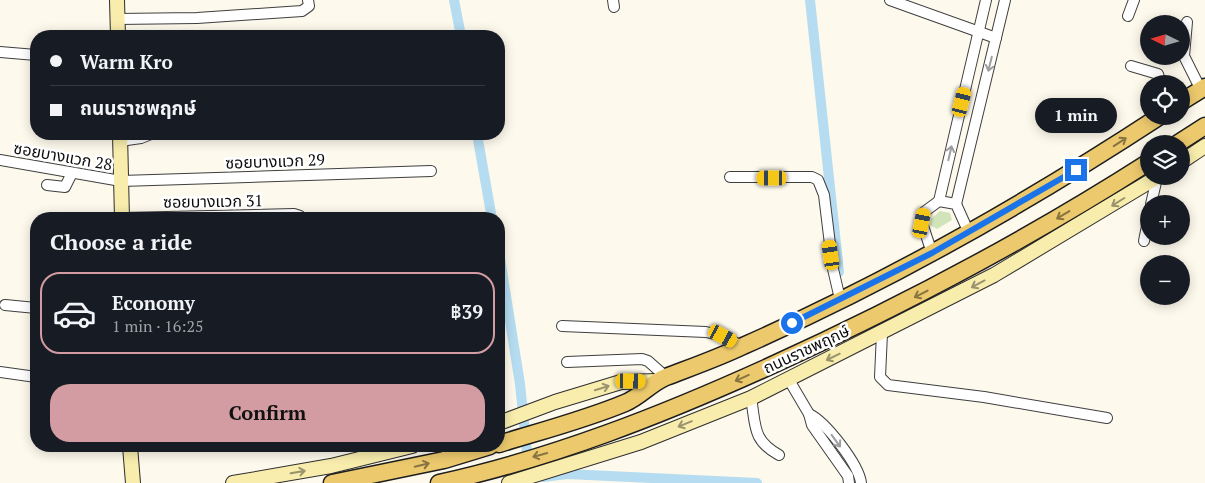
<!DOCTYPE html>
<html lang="en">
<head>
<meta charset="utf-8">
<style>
	body { margin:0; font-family:"PT Serif","Noto Sans Thai",serif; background:#242831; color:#f1f3f6; height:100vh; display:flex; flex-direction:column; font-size:19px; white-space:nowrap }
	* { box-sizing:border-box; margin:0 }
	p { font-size:16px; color:#9ea1a6 }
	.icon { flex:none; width:28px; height:28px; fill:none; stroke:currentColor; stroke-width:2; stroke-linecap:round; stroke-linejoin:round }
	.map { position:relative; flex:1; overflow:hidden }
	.side { position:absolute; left:30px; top:212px; width:475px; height:240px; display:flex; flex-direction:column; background:#171b24; border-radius:20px; box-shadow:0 2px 12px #0003 }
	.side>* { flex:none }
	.guide { position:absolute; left:30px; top:30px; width:475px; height:110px; border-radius:20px; box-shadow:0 2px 12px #0003; display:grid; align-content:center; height:110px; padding:0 20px; background:#171b24 }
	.needle { width:32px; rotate:275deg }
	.buttons { position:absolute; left:1140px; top:15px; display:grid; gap:10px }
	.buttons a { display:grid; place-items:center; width:50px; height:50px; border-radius:50%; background:#171b24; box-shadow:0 2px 12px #0003; font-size:25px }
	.end { position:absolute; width:22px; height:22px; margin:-11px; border:6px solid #1a73e8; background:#fff; box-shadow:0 0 0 2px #fff }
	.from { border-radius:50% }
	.bubble { position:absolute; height:35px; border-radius:18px; background:#171b24; box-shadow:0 2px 12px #0003; font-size:16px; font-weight:600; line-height:35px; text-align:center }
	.car { position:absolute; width:15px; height:30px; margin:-15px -8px; border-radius:6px; box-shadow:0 0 4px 1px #0007; background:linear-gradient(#f5c518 24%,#345 0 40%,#f5c518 0 76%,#345 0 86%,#f5c518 0) }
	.guide b { display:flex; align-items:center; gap:18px; height:48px; font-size:19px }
	.guide b+b { border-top:1px solid #363941 }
	.guide i { width:12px; height:12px; background:#f1f3f6 }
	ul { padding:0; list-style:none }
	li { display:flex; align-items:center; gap:15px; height:82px; margin:0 10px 8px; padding:0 10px; border:2px solid #363941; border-radius:20px }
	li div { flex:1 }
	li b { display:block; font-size:19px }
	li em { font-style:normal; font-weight:600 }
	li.current { border-color:#d39ca2 }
	li>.icon { width:45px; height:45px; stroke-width:1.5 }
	h2 { padding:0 20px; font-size:22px; line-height:60px }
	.action { display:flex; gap:10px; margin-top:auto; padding:10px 20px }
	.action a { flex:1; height:58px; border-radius:20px; background:#d39ca2; color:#111; font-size:20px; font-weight:600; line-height:58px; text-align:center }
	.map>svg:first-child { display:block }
	.green { fill:#d1e4b9 }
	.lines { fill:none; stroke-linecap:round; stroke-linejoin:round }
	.canal { stroke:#b5dcf0; stroke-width:10 }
	.street-casing { stroke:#3f3f3f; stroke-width:12 }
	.secondary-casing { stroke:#2e2e2e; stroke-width:16 }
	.primary-casing { stroke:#1d1d1d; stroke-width:19 }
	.street { stroke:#fff; stroke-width:10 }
	.secondary { stroke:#f8edad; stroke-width:14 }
	.primary { stroke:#ecc96d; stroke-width:16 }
	.oneway { stroke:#9e9e9e }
	.oneway2 { stroke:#877441 }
	.oneway3 { stroke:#9a936d }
	.route { stroke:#1a73e8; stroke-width:6 }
	.labels { text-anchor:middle; stroke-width:5; stroke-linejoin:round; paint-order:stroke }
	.street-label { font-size:16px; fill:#0c0c0c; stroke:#fff }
</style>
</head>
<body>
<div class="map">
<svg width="1205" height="483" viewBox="0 0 1205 483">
	<rect width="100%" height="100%" fill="#fdf9ec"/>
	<polygon class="green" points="940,211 950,213 952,220 937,229 930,225 931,219"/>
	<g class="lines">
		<g class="canal">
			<polyline points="454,0 461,36"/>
			<polyline points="810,0 839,272"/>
			<polyline points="477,134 492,219"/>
			<polyline points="499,252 520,384 530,482"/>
			<polyline points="543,477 567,474 757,483"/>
		</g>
		<g class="street-casing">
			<g id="street">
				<polyline points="613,0 614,7"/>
				<polyline points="890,0 996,38"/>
				<polyline points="1128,16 1134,0"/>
				<polyline points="117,19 197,18 302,11 309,6 308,0"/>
				<polyline points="1187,22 1184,56 1201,90"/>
				<polyline points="0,52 36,55"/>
				<polyline points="1131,66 1158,74 1161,84"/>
				<polyline points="120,141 141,138 151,134"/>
				<polyline points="0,160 121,181 431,171"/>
				<polyline points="730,177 812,177 818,180 824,195 833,269 840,299"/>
				<polyline points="47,185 65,187 72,173"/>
				<polyline points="939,201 986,0"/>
				<polyline points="956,204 1005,0"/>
				<polyline points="1151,204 1157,178"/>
				<polyline points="122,218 294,214 300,216 302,219"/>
				<polyline points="1144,241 1149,216"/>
				<polyline points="932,253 922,223 924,212 939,201 956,204 969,233"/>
				<polyline points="5,305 36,308"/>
				<polyline points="562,326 706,332 723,336 743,347"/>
				<polyline points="882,333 880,377 888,385 984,397 1107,418"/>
				<polyline points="567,362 642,359 648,361 666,377"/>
				<polyline points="0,372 36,377"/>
				<polyline points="789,380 809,414 812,425 848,476 849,483"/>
				<path d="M751,398C756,426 752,440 779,455"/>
				<path d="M809,414C826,422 859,465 861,483"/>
			</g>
		</g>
		<g class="secondary-casing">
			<g id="secondary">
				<polyline points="117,0 118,36"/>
				<polyline points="120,134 122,219"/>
				<polyline points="1181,162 1205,146"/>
				<polyline points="499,423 555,402 621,382 658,381"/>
				<polyline points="130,446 133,483"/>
				<polyline points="233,483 331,466 412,446"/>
				<polyline points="509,483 641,442 751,398 994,275 1159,176"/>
			</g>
		</g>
		<g class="primary-casing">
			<g id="primary">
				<polyline points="1181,102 1205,87"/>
				<polyline points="1177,144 1205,126"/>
				<path d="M499,444C541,431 584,420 625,403C640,397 651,383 666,377C692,367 718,358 743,346C888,282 1027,203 1160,116"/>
				<polyline points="332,483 444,460 490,446"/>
				<path d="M439,483C553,458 662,415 768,367C900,307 1027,240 1149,162"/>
			</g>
		</g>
		<use href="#street" class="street"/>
		<use href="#secondary" class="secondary"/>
		<use href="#primary" class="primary"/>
	</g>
	<defs><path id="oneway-shaft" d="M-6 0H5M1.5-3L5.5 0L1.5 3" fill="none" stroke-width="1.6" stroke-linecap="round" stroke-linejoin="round" transform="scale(1.25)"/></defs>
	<g class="oneway">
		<use href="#oneway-shaft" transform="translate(990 64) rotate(104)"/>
		<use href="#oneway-shaft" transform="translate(950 153) rotate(-77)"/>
		<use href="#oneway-shaft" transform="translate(836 441) rotate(54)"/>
	</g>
	<g class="oneway2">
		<use href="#oneway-shaft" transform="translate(1120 142) rotate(-33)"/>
		<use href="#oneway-shaft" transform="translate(1063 215) rotate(149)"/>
		<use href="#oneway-shaft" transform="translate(921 294) rotate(153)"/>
		<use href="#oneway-shaft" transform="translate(742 378) rotate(156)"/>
		<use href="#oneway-shaft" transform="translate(540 455) rotate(164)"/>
		<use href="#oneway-shaft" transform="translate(422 465) rotate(-13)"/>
	</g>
	<g class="oneway3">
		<use href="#oneway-shaft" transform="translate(1118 202) rotate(148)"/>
		<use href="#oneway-shaft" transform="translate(978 284) rotate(152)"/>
		<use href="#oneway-shaft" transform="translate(833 357) rotate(154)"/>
		<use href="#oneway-shaft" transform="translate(602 388) rotate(-17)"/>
		<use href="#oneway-shaft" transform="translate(685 424) rotate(158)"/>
		<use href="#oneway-shaft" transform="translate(298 472) rotate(-10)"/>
	</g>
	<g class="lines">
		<polyline class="route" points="792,323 932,253 1076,170"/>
	</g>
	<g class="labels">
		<g class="street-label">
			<text transform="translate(63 156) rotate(10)" y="6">ซอยบางแวก 28</text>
			<text transform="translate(275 161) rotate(-2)" y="6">ซอยบางแวก 29</text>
			<text transform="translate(213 201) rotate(-1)" y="6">ซอยบางแวก 31</text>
			<text transform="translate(806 349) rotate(-25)" y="6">ถนนราชพฤกษ์</text>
		</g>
	</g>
</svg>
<div class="buttons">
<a><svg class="needle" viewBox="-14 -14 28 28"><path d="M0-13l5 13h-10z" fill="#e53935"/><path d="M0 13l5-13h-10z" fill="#9ea1a6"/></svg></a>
<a><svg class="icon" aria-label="locate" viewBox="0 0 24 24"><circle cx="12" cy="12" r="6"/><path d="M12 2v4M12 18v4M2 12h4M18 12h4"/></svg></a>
<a><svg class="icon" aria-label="layers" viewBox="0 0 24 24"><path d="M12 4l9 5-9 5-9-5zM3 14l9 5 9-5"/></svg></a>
<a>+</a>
<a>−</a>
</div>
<i class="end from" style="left:792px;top:323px"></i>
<i class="end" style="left:1076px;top:170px"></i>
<div class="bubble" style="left:1035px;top:98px;width:82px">1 min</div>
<i class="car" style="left:962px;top:102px;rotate:14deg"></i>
<i class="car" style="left:772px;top:178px;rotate:270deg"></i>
<i class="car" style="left:922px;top:223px;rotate:11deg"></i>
<i class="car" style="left:831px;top:255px;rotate:352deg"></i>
<i class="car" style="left:723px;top:336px;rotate:118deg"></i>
<i class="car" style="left:631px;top:381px;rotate:91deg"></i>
<div class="guide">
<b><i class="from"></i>Warm Kro</b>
<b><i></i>ถนนราชพฤกษ์</b>
</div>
<section class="side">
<h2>Choose a ride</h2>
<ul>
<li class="current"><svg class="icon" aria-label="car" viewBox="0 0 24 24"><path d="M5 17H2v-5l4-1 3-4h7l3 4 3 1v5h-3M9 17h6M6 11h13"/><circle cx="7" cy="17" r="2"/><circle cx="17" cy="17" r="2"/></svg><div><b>Economy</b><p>1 min · 16:25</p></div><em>฿39</em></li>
</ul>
<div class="action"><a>Confirm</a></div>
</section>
</div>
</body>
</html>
